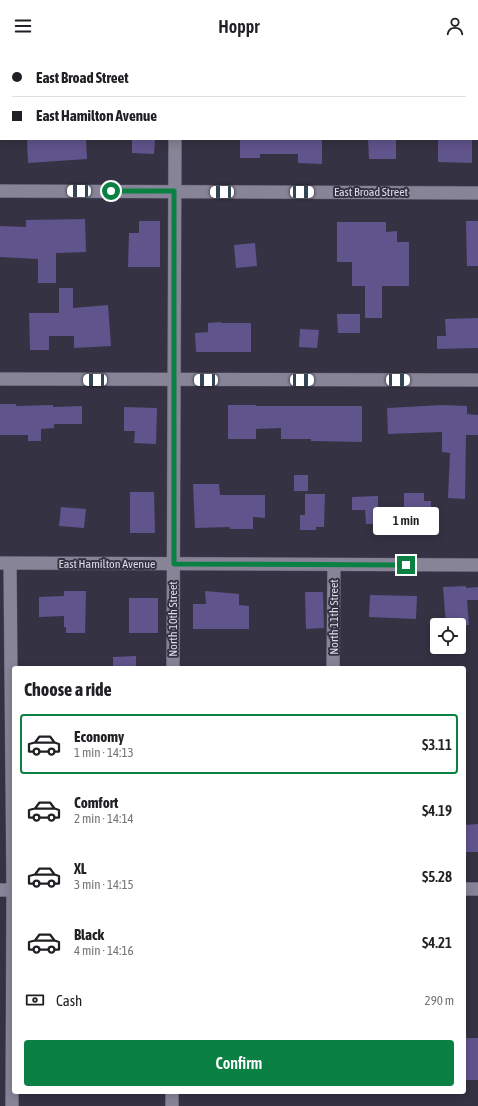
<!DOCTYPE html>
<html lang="en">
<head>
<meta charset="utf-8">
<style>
	body { margin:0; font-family:"Asap Condensed",sans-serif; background:#f2f2f2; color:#202124; height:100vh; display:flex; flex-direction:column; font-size:15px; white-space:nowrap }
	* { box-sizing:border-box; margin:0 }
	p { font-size:13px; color:#757577 }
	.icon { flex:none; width:22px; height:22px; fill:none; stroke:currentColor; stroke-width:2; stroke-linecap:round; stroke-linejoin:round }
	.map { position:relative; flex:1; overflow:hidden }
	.drawer { position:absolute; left:12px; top:614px; width:454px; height:428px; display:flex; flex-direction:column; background:#fff; border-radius:4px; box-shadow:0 2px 10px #0003 }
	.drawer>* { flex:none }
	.hud { position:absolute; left:0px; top:0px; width:478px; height:88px; box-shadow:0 2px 10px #0003; display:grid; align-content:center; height:88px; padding:0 12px; background:#fff }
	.buttons { position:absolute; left:430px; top:566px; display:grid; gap:8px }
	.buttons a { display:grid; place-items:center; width:36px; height:36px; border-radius:4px; background:#fff; box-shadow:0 2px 10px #0003; font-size:20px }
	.end { position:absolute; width:18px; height:18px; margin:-9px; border:5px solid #0b8043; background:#fff; box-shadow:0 0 0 2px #fff }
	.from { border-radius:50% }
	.bubble { position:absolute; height:28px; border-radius:4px; background:#fff; box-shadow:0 2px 10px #0003; font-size:13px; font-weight:600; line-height:28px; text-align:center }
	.car { position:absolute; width:12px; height:24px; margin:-12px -6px; border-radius:5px; box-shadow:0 0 3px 1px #0007; background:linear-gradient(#fff 24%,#345 0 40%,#fff 0 76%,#345 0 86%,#fff 0) }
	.hud b { display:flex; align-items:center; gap:14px; height:38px; font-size:15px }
	.hud b+b { border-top:1px solid #e0e0e0 }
	.hud i { width:10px; height:10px; background:#202124 }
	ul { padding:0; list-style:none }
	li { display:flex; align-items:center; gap:12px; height:60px; margin:0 8px 6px; padding:0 4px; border:2px solid transparent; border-radius:4px }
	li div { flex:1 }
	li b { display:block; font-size:15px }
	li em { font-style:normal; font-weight:600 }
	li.current { border-color:#0b8043 }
	li>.icon { width:36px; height:36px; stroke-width:1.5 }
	h2 { padding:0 12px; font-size:18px; line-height:48px }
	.pay { display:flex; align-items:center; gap:10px; height:44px; padding:0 12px; font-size:15px }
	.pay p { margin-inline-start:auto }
	.action { display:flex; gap:8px; margin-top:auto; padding:8px 12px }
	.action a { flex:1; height:46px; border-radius:4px; background:#0b8043; color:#fff; font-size:16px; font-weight:600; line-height:46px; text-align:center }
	header { display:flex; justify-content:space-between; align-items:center; height:52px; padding:0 12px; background:#fff; font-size:18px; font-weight:600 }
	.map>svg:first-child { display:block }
	.building { fill:#60548c }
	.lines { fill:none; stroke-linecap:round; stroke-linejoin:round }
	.minor-casing { stroke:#52505e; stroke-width:14 }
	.minor { stroke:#878498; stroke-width:13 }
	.route { stroke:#0b8043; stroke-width:5 }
	.labels { text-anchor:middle; stroke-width:4; stroke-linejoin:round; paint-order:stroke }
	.street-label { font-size:12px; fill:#dedce7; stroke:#353243 }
</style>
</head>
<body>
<header><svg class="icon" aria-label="menu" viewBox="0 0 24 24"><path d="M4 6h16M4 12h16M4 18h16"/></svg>Hoppr<svg class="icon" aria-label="person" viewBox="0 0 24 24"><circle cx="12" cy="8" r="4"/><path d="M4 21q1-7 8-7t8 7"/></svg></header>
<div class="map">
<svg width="478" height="1054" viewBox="0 0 478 1054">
	<rect width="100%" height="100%" fill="#353243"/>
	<g class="building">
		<polygon points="27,87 86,87 87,107 28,111"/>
		<polygon points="132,87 155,87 154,102 132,101"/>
		<polygon points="240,87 322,87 322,112 298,111 298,102 260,102 260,106 240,106"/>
		<polygon points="368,87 396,87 396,107 369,107"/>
		<polygon points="438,87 472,87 472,111 438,110"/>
		<polygon points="85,167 86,200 56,201 56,231 38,231 38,207 0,205 0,174 26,175 26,168"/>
		<polygon points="139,169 160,169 160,215 128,215 129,181 139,181"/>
		<polygon points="466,169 478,169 478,214 467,214"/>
		<polygon points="337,170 386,170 386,180 397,179 397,190 409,190 409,234 382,234 382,266 365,266 365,234 352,234 352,210 337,210"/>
		<polygon points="255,191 257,214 236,216 234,193"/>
		<polygon points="59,236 73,236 73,256 108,253 111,294 74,296 74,284 49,284 49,298 30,298 29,261 59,261"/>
		<polygon points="337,262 360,262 360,281 338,281"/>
		<polygon points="478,266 478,296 437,297 437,284 446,284 445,267"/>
		<polygon points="221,270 221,271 251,271 251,300 196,300 195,281 208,280 208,271"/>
		<polygon points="300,277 319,278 317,296 299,295"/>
		<polygon points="0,352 16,352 16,354 53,353 53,355 82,354 82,372 54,372 54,376 41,377 41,389 28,389 28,383 0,383"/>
		<polygon points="228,353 256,353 256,354 362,354 362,390 311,389 311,387 281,387 281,376 256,377 256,387 228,387"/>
		<polygon points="443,353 467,354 467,362 478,363 478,383 466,383 465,447 448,446 450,401 442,400 442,380 388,382 387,356"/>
		<polygon points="124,355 157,356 156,392 134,391 135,379 124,379"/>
		<rect x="294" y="423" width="14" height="16"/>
		<polygon points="193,432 219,432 220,443 265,443 265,466 253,465 253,477 230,477 230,475 195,476"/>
		<polygon points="130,440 154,440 155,481 130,481"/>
		<polygon points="404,441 424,441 424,449 431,449 431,469 423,469 423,482 403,482 403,471 366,472 365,458 352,458 352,445 378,444 378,458 404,457"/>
		<polygon points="305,442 325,442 324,475 316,475 316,478 300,478 300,463 305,463"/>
		<polygon points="61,455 86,457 84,476 59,474"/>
		<polygon points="466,534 466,536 478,535 478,548 467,548 469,573 446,573 443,535"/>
		<polygon points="64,539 86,539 85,581 66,581 66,575 64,575 64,564 39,565 39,545 64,544"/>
		<polygon points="205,539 239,542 239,553 249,554 249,577 193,577 193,552 206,552"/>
		<polygon points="305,540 323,540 324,576 306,577"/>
		<polygon points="370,543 417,544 416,567 369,565"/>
		<rect x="129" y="546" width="29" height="35"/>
		<polygon points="136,604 136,616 113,616 113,605"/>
		<polygon points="478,772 478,800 464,800 464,773"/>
		<polygon points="464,986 478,986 478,1028 465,1028"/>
	</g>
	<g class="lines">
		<g class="minor-casing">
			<g id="minor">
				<polyline points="176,1 176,0"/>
				<polyline points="0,139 478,141"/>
				<polyline points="0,327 478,328"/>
				<polyline points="0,511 478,513"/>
				<polyline points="10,512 13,838 12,1054"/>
				<polyline points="173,616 175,87"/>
				<polyline points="333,616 334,513"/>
				<polyline points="464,837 478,837"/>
				<polyline points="0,838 14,838"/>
				<polyline points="172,1054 172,1040"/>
			</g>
		</g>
		<use href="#minor" class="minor"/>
	</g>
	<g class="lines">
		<polyline class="route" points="111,139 174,139 174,512 406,513"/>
	</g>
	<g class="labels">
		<g class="street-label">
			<text x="371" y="144">East Broad Street</text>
			<text x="107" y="516">East Hamilton Avenue</text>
			<text transform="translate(334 565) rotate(-90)" y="4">North 11th Street</text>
			<text transform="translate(173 567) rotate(-90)" y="4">North 10th Street</text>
		</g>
	</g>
</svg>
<div class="buttons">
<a><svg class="icon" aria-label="locate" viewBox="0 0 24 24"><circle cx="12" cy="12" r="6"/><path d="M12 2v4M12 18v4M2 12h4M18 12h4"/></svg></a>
</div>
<i class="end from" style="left:111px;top:139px"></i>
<i class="end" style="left:406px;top:513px"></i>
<div class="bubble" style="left:373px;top:455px;width:66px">1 min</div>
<i class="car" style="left:79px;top:139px;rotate:270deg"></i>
<i class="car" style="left:222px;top:140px;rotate:270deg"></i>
<i class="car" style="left:302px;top:140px;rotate:90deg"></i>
<i class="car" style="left:95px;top:328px;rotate:270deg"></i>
<i class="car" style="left:206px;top:328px;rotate:270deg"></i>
<i class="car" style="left:302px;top:328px;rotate:90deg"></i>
<i class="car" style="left:398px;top:328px;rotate:90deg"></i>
<div class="hud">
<b><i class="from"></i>East Broad Street</b>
<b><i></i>East Hamilton Avenue</b>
</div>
<section class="drawer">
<h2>Choose a ride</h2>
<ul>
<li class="current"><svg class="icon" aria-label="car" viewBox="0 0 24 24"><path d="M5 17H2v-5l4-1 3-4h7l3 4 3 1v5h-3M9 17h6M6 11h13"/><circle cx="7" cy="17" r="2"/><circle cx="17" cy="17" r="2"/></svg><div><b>Economy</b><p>1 min · 14:13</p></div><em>$3.11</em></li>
<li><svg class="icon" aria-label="car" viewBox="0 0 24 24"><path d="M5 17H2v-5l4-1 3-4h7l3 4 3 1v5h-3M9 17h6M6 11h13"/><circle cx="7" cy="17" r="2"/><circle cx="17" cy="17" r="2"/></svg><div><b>Comfort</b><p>2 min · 14:14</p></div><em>$4.19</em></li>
<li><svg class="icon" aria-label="car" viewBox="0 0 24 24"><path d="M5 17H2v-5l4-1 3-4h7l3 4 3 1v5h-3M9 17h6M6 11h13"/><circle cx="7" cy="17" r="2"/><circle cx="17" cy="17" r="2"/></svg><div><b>XL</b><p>3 min · 14:15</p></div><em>$5.28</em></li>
<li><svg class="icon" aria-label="car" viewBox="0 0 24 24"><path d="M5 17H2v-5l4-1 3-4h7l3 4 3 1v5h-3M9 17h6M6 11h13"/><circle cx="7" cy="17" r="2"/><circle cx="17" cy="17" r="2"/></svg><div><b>Black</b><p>4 min · 14:16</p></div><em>$4.21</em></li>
</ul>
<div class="pay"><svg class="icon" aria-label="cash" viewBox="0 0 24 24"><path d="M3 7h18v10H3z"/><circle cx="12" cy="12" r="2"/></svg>Cash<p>290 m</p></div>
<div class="action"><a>Confirm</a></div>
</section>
</div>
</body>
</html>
